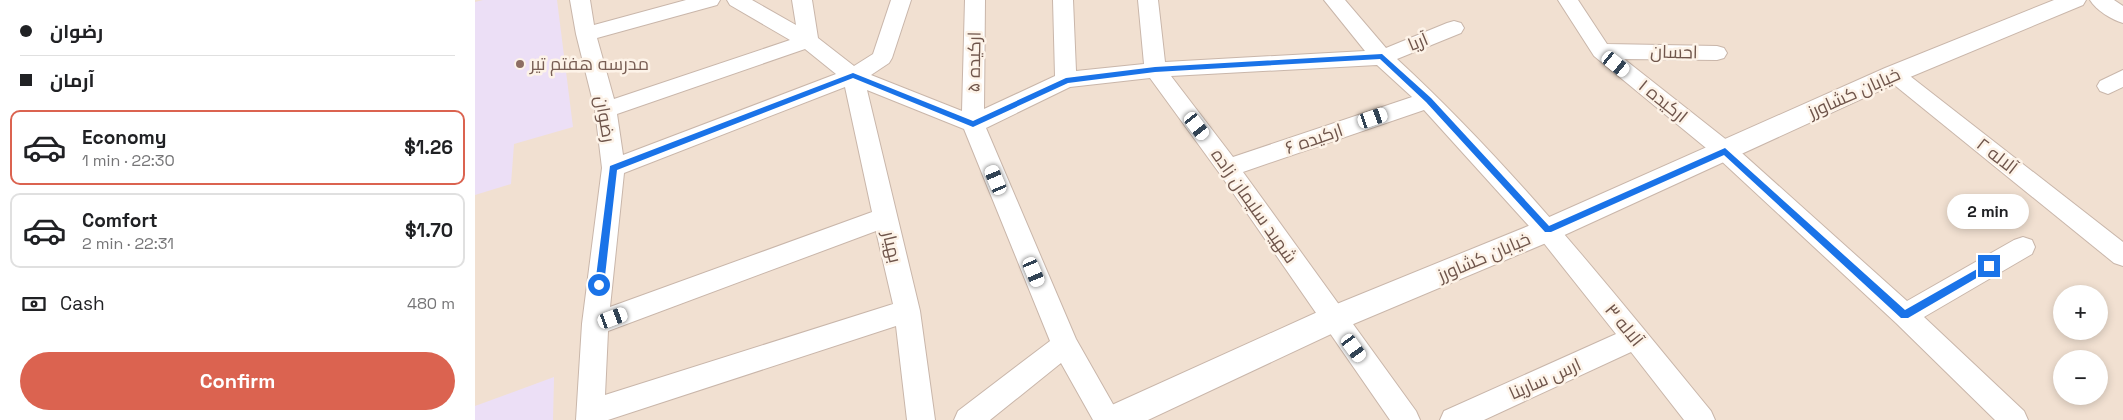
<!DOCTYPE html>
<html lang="en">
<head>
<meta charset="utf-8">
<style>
	body { margin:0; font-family:"Space Grotesk",Cairo,sans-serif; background:#f2f2f2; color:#202124; height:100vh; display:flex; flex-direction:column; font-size:19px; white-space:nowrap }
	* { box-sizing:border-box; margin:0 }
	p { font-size:16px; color:#757577 }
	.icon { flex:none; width:28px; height:28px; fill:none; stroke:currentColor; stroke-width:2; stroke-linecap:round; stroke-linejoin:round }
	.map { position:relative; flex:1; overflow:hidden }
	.panel { display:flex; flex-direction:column; background:#fff; width:475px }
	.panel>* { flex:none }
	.guide { display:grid; align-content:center; height:110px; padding:0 20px; background:#fff }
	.tools { position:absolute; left:1578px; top:285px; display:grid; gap:10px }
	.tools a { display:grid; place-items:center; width:55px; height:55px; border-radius:50%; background:#fff; box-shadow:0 2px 8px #0003; font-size:25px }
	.end { position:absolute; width:22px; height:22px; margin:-11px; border:6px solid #1a73e8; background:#fff; box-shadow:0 0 0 2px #fff }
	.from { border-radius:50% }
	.bubble { position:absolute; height:35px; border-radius:18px; background:#fff; box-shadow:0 2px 8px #0003; font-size:16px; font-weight:700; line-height:35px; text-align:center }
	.car { position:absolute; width:15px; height:30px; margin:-15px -8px; border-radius:6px; box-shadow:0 0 4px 1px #0007; background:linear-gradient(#fff 24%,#345 0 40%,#fff 0 76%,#345 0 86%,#fff 0) }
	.guide b { display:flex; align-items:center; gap:18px; height:48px; font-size:19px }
	.guide b+b { border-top:1px solid #e0e0e0 }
	.guide i { width:12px; height:12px; background:#202124 }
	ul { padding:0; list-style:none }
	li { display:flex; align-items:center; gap:15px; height:75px; margin:0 10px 8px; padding:0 10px; border:2px solid #e0e0e0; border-radius:10px }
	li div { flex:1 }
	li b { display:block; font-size:19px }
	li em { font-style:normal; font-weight:700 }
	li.active { border-color:#db6350 }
	li>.icon { width:45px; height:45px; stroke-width:1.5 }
	.pay { display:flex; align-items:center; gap:12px; height:55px; padding:0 20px; font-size:19px }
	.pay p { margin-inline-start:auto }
	.primary-button { display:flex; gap:10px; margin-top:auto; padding:10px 20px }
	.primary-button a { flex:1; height:58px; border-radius:30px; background:#db6350; color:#fff; font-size:20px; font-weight:700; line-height:58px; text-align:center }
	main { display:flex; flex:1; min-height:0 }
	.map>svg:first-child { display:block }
	.residential { fill:#f1e0d1; fill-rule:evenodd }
	.education { fill:#ecdff6 }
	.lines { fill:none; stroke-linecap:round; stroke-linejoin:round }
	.minor-casing { stroke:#c9b6aa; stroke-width:2 }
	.tertiary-casing { stroke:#c9b6aa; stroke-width:2 }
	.minor { fill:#fff; fill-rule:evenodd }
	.tertiary { fill:#fff; fill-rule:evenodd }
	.route { fill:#1a73e8 }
	.education-dot { fill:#8d6e63; stroke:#fdf3e8; stroke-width:2 }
	.labels { text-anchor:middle; stroke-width:5; stroke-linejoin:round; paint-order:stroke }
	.street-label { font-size:18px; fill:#6f554b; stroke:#fdf3e8 }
	.education-label { font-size:18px; fill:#785e54; stroke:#fdf3e8; text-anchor:start }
</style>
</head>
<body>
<main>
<section class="panel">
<div class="guide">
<b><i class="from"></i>رضوان</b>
<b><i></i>آرمان</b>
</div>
<ul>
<li class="active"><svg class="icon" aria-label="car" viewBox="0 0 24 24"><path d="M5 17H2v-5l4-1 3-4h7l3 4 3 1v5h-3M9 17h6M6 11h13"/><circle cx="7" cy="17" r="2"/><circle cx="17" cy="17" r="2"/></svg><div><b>Economy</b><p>1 min · 22:30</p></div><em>$1.26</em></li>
<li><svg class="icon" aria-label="car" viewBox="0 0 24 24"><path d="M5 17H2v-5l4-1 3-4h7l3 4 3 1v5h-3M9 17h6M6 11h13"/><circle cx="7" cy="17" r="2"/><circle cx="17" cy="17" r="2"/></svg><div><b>Comfort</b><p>2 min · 22:31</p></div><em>$1.70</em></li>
</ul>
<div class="pay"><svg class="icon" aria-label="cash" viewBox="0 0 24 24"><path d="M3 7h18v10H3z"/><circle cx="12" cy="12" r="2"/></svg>Cash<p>480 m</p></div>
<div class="primary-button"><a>Confirm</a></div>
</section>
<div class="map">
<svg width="1648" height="420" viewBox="0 0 1648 420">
	<rect width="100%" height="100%" fill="#faefe2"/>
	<path class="residential" d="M0,0H1648V420H0ZM1586,294H1624V331H1586ZM1586,359H1624V396H1586Z"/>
	<g class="education">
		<polygon points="8,0 82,0 98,127 39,144 36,184 0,195 0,2"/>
		<polygon points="79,377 78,420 0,420 0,406"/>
	</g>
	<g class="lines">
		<g class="minor-casing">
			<g id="minor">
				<path d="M95,0H115L119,25L211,0H245L242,5L122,38L139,99L315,40L255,5L252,0H277L321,25L317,0H337L343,38L379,66L398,54L416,0H436L417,58L414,63L396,75L487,111L490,0H510L509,109L580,76L578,0H598L601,71L669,64L663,0H683L690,62L890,51L849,0H870L911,48L972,23L979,21L986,23L989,28L986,33L922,59C1038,166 1136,289 1236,411L1240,420H1209L1156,352L1009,420H965L969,411L1141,334L1064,237L949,110L768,172L941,411L945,420H915L745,174L675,78L595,87L511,128L601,339L647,420H618L586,363L515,420H479L483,411L575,341L489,129L392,90L445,311L460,420H432L421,326L133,420H101L107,324L127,168L120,110L101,34ZM330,49L361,74L148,155L142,114ZM902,65L937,97L758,157L696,76ZM370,87L397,212L135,307L149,173ZM401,231L418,304L130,395L133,331Z"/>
				<polygon points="1083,0 1103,0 1132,44 1242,46 1249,48 1252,53 1249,58 1242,60 1149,59 1258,145 1432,301 1539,240 1548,237 1557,240 1560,247 1557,254 1449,317 1549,411 1553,420 1520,420 1421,323 1242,157 1119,56"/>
				<path d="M1615,0H1639L1648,6V23C1637,20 1621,10 1615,0Z"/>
				<polygon points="1419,67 1426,69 1648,242 1648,266 1639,263 1412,79 1408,74 1412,69"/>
				<polygon points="1648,70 1648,87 1633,94 1625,91 1622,86 1625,81"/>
			</g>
		</g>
		<g class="tertiary-casing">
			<polygon id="tertiary" points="1579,0 1611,0 1608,5 1428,80 1083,238 869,328 673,420 623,420 628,409 847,310 1063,222 1410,68"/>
		</g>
		<use href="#minor" class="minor"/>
		<use href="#tertiary" class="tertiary"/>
	</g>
	<polygon class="route" points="907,54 956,98 1074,226 1250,148 1430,310 1511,264 1514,263 1519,266 1517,269 1433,318 1426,318 1249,155 1076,232 1070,232 951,102 905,59 680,72 593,83 498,127 378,78 142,170 129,285 124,289 120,285 135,166 378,73 498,121 591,78 680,67"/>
	<circle class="education-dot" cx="45" cy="64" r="5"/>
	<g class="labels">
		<g class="street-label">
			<text transform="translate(943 42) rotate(-22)" y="6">آریا</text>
			<text transform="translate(1199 52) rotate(1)" y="6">احسان</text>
			<text transform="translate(499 62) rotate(-89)" y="6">ارکیده ۵</text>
			<text transform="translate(1379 93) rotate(-24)" y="6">خیابان کشاورز</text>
			<text transform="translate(1188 101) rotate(39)" y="6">ارکیده ۱</text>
			<text transform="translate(130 119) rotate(80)" y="6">رضوان</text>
			<text transform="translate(839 139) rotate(-19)" y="6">ارکیده ۶</text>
			<text transform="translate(1522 156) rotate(38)" y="6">آلاله ۲</text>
			<text transform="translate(779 206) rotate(55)" y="6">شهید سلیمان زاده</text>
			<text transform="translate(417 247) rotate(77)" y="6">بهیار</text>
			<text transform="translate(1009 257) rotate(-23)" y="6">خیابان کشاورز</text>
			<text transform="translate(1149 325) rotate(51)" y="6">آلاله ۳</text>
			<text transform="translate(1070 379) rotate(-24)" y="6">ارس سارینا</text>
		</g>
		<g class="education-label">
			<text x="55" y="70">مدرسه هفتم تیر</text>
		</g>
	</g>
</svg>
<div class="tools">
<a>+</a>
<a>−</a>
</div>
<i class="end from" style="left:124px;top:285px"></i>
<i class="end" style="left:1514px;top:266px"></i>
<div class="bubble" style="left:1472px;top:194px;width:82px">2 min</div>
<i class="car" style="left:1141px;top:64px;rotate:129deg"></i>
<i class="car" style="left:898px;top:118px;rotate:71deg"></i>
<i class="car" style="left:722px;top:126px;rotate:143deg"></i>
<i class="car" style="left:521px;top:180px;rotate:337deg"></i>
<i class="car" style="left:559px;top:272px;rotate:157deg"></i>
<i class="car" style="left:138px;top:318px;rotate:70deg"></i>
<i class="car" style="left:879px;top:348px;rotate:144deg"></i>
</div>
</main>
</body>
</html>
